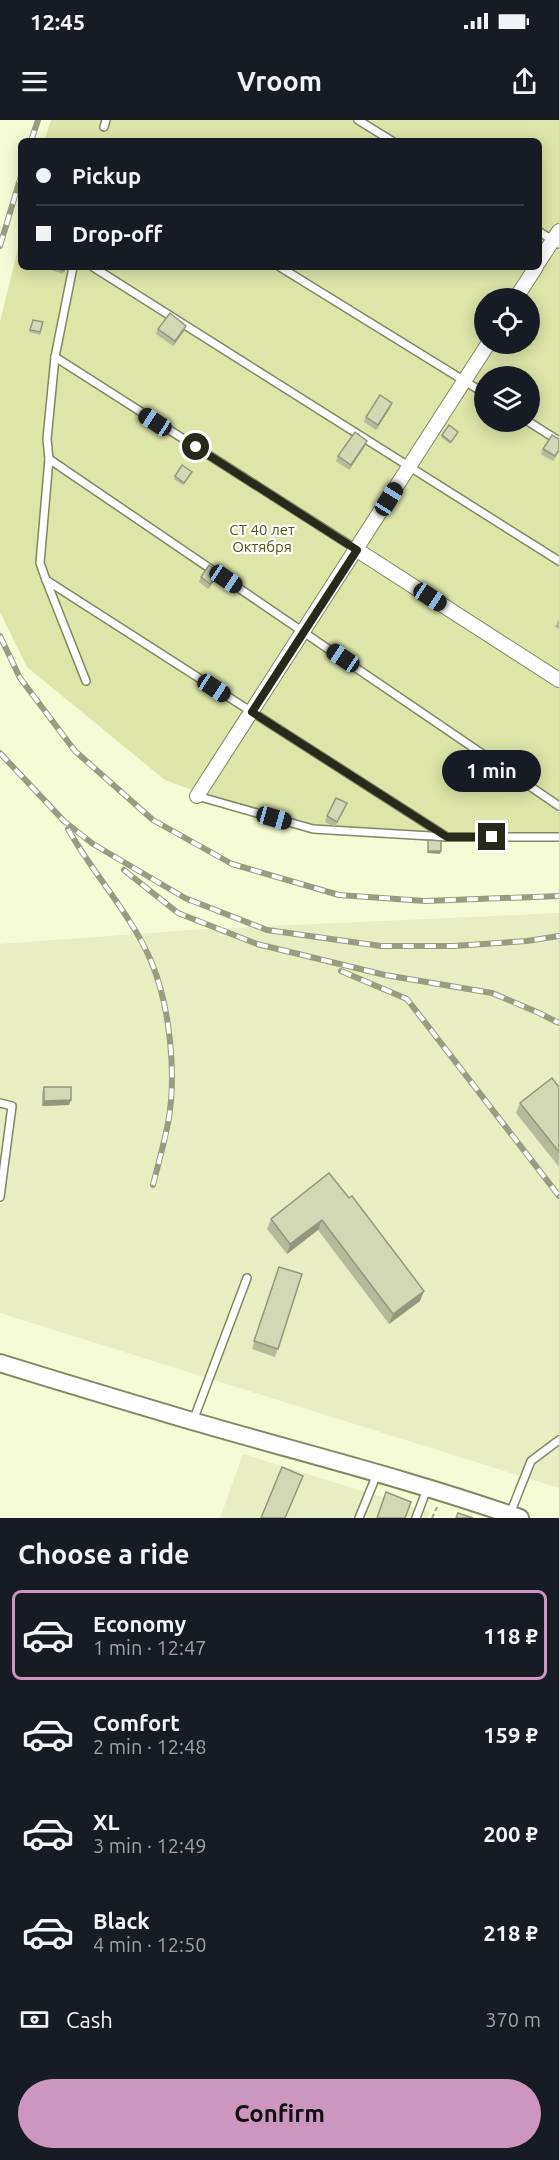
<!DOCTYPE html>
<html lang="en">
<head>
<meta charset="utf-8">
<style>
	body { margin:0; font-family:Ubuntu,sans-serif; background:#242831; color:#f1f3f6; height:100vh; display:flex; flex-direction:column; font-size:22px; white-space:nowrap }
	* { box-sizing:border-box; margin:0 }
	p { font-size:20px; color:#9ea1a6 }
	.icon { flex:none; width:33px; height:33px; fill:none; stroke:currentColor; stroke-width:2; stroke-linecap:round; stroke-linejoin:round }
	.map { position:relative; height:1398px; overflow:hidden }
	.side { display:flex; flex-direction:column; background:#171b24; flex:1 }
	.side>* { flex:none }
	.banner { position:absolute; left:18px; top:18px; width:524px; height:132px; border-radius:9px; box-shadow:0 3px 15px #0003; display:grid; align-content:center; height:132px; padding:0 18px; background:#171b24 }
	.tools { position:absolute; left:474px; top:168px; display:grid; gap:12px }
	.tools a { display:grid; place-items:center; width:66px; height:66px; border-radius:50%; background:#171b24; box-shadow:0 3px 15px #0003; font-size:30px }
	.end { position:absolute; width:27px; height:27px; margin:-14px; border:8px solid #27291b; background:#fff; box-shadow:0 0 0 3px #fff }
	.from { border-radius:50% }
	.bubble { position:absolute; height:42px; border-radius:21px; background:#171b24; box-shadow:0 3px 15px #0003; font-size:20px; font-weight:600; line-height:42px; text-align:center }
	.car { position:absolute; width:18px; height:36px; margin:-18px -9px; border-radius:8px; box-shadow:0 0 4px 2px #0007; background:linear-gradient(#222 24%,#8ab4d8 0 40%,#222 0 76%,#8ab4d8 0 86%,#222 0) }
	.banner b { display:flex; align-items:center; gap:21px; height:57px; font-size:22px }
	.banner b+b { border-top:2px solid #363941 }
	.banner i { width:15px; height:15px; background:#f1f3f6 }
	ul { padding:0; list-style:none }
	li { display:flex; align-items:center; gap:18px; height:90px; margin:0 12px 9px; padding:0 6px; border:3px solid transparent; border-radius:9px }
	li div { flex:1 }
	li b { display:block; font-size:22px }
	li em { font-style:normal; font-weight:600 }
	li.selected { border-color:#cd96be }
	li>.icon { width:54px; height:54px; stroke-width:1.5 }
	h2 { padding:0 18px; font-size:27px; line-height:72px }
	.pay { display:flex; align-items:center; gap:15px; height:66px; padding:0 18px; font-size:22px }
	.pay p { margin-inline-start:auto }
	.primary-button { display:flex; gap:12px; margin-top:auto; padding:12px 18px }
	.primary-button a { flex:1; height:69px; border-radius:36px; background:#cd96be; color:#111; font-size:24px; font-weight:600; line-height:69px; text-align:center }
	.status { display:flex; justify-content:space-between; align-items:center; height:42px; padding:0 30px; background:#171b24; direction:ltr }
	.status svg { height:16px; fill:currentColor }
	header { display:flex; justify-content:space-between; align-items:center; height:78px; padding:0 18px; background:#171b24; font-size:27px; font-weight:600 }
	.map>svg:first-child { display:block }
	.built { fill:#e8eec1 }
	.green { fill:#dde5a8; fill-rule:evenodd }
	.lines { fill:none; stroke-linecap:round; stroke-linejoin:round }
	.service-casing { stroke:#818663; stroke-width:10 }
	.minor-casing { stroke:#818663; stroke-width:16 }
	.tertiary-casing { stroke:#818663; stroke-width:20 }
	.path { stroke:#9ca184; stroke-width:2; stroke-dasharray:4.5 3; stroke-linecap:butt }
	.service { stroke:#fff; stroke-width:7 }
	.minor { stroke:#fff; stroke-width:14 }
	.tertiary { stroke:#fff; stroke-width:16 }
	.rail-casing { stroke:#989c80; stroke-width:6 }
	.rail { stroke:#fff; stroke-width:4; stroke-dasharray:11; stroke-linecap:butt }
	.wall { fill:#b5ba9a }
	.shaded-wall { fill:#93977d }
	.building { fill:#d2d8b3; stroke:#93977d; stroke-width:1.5 }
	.route { stroke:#27291b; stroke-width:8 }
	.labels { text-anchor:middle; stroke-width:4.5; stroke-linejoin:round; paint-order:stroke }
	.park-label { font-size:15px; fill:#515610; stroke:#fff }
</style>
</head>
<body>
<div class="status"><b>12:45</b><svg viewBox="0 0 49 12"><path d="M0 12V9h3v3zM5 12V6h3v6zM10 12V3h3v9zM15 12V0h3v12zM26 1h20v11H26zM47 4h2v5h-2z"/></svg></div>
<header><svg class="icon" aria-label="menu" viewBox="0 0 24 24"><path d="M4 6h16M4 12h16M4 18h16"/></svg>Vroom<svg class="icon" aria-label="share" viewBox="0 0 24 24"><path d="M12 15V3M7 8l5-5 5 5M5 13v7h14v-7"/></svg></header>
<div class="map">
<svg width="559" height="1398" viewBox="0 0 559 1398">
	<rect width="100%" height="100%" fill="#f5fbd4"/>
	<g class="built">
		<polygon points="559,793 559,1368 0,1193 0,824 205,809"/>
		<polygon points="243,1334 430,1392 427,1398 220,1398"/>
	</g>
	<path class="green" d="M51,0H559V718L452,721L309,713L165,660L27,547L0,492V202L21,116V147H538V21H44ZM484,178H530V224H484ZM484,256H530V302H484Z"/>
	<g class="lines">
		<g class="service-casing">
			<g id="service">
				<polyline points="358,0 392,21"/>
				<polyline points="104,7 106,0"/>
				<polyline points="538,111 559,124"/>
				<polyline points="73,147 55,237 47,319 49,339 40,443 46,460 447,717"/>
				<polyline points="93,147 559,441"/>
				<polyline points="280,147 484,273"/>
				<polyline points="55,237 356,429"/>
				<polyline points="529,302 559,321"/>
				<polyline points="49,339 559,686"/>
				<polyline points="46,460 86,561"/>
				<polyline points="197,676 313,709 447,717 559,717"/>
				<polyline points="0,983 12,986 0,1077"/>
				<polyline points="193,1301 247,1158"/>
				<polyline points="510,1394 531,1341 559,1320"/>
				<polyline points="359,1398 377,1354"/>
				<polyline points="416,1398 427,1369"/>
			</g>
		</g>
		<g class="minor-casing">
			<g id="minor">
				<polyline points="538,143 559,111"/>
				<polyline points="516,178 536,147"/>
				<polyline points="357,430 559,560"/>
				<polyline points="197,676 488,224"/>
			</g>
		</g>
		<g class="tertiary-casing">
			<path id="tertiary" d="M0,1243C64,1263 128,1282 192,1301C302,1333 412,1360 520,1398"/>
		</g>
		<polyline class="path" points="432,1398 438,1385"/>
		<use href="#service" class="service"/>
		<use href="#minor" class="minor"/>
		<use href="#tertiary" class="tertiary"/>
		<g class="rail-casing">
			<g id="rail">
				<polyline points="31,21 38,0"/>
				<polyline points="0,126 21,56"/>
				<polyline points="0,516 20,558 75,631 153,700 232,744 339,775 425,781 559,776"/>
				<polyline points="0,633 64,701 93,724 185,778 267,810 381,826 453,826 527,821 559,816"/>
				<path d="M68,709C93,754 131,794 151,841C170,886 177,955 168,1003C164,1024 158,1045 153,1065"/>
				<polyline points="124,750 178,793 257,824 385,855 492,873 537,892 559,903"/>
				<polyline points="341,851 407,879 559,1076"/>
			</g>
		</g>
		<use href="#rail" class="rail"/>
	</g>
	<g class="wall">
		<polygon points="52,147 65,147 63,154 51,150"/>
		<polygon points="33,200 43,202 40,215 29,212"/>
		<polygon points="186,206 184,211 173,226 156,214 158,209"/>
		<polygon points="390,288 376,310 364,302 366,297"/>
		<polygon points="442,315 457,315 450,324 441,317"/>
		<polygon points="559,319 559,332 553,341 541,334 543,329"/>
		<polygon points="365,326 349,350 336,341 338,336"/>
		<polygon points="191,354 183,365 174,359 175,356"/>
		<polygon points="201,457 217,457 208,469 199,462"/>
		<polygon points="427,476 435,480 431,488 424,484"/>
		<polygon points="559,499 559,509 555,507"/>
		<polygon points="345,689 335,707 325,702 327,696"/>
		<polygon points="44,967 69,985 42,986 42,973"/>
		<polygon points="559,967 559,1047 516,993 520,983"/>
		<polygon points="329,1053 420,1181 389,1204 318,1110 287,1134 267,1109 271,1099"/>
		<polygon points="279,1147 302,1154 275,1237 252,1229"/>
	</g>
	<g class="shaded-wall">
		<polygon points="186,206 184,211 173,226 175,221"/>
		<polygon points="392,283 390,288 376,310 378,305"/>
		<polygon points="367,321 365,326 349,350 351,345"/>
		<polygon points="219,452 217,457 208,469 210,464"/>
		<polygon points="428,731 441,731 440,734 427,733"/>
		<polygon points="71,980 69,985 42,986 44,981"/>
		<polygon points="322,1100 318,1110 287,1134 290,1124"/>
		<polygon points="424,1171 420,1181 389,1204 393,1194"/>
	</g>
	<g class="building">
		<polygon points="52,147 65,147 64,151"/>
		<polygon points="170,193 186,206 175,221 158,209"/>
		<polygon points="33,200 43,202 40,212 30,210"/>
		<polygon points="380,275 392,283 378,305 366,297"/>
		<polygon points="449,305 458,312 451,322 442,315"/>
		<polygon points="355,312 367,321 351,345 338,336"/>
		<polygon points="552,315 559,319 559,330 555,336 543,329"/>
		<polygon points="182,345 192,352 184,363 175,356"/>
		<polygon points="209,445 219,452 210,464 201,457"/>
		<polygon points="427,476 435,480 432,485 425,481"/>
		<polygon points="336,678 347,683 337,702 327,696"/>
		<polygon points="428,720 441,721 441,731 428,731"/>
		<polygon points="552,958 559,967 559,1032 520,983"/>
		<polygon points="44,967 71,967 71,980 44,981"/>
		<polygon points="329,1053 349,1078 352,1076 424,1171 393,1194 322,1100 290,1124 271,1099"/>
		<polygon points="279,1147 302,1154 278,1229 254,1221"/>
		<polygon points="282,1347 303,1356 285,1398 261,1398"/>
		<polygon points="386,1372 411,1382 405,1398 377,1398"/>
		<polygon points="458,1393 473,1398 456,1398"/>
	</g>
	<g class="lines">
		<polyline class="route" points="196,327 357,430 252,592 447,717 492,717"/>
	</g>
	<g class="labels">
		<g class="park-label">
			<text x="262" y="415">СТ 40 лет<tspan x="262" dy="17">Октября</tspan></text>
		</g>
	</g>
</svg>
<div class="tools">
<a><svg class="icon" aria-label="locate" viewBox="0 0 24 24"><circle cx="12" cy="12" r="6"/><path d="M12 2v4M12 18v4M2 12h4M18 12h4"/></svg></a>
<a><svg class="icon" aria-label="layers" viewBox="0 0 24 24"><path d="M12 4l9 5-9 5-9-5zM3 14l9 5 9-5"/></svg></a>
</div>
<i class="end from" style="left:196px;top:327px"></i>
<i class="end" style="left:492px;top:717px"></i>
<div class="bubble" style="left:442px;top:630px;width:99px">1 min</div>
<i class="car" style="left:155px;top:302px;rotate:303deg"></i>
<i class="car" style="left:389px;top:379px;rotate:32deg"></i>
<i class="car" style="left:226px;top:459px;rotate:124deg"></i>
<i class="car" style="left:430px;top:477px;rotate:123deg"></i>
<i class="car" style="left:343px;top:538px;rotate:304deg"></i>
<i class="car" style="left:214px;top:568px;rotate:123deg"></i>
<i class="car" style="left:274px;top:698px;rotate:106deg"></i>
<div class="banner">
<b><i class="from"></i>Pickup</b>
<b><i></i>Drop-off</b>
</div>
</div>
<section class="side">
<h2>Choose a ride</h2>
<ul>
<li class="selected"><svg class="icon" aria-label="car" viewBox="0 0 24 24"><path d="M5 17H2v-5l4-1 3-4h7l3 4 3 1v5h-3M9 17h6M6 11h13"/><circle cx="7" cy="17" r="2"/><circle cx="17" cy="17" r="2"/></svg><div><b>Economy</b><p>1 min · 12:47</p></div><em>118 ₽</em></li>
<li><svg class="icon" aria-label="car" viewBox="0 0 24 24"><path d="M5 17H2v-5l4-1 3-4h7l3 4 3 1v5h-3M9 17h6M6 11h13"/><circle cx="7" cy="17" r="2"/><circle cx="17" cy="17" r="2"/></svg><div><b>Comfort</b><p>2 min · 12:48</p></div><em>159 ₽</em></li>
<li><svg class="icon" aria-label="car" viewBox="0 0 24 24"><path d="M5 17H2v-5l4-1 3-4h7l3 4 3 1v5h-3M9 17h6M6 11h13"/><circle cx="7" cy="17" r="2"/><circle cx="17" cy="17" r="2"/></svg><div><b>XL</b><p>3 min · 12:49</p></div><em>200 ₽</em></li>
<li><svg class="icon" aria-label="car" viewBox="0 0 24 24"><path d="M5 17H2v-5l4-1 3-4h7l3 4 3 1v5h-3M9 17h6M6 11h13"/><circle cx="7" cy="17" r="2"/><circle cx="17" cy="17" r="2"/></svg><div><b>Black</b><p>4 min · 12:50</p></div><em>218 ₽</em></li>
</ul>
<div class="pay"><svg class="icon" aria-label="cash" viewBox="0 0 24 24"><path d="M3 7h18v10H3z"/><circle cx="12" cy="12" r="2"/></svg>Cash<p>370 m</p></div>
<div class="primary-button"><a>Confirm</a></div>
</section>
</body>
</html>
